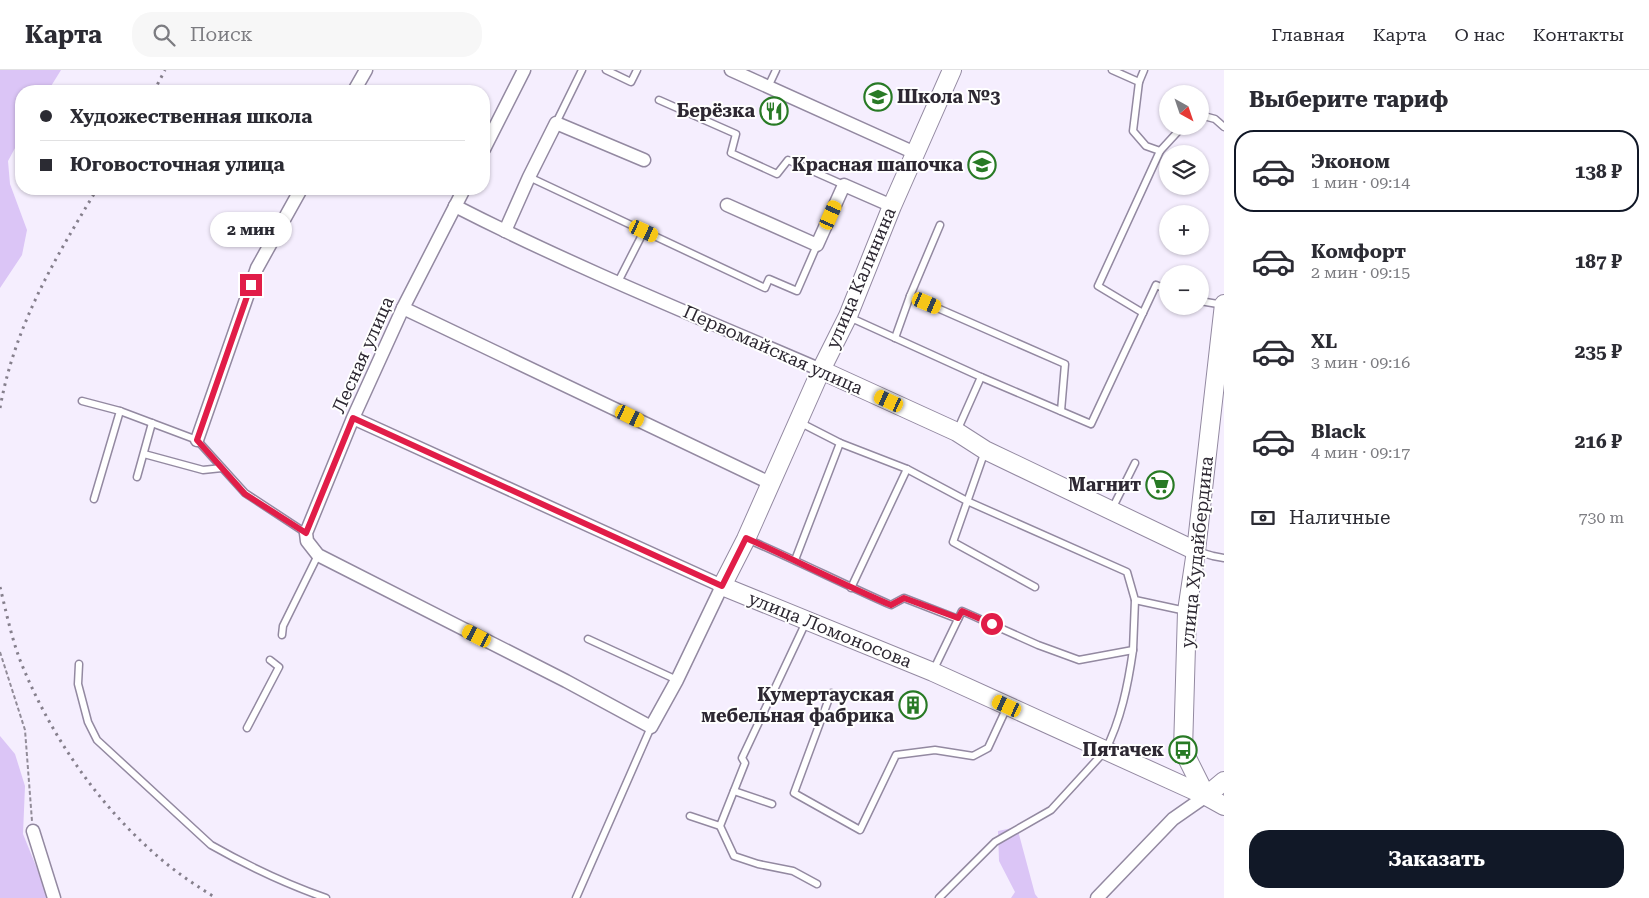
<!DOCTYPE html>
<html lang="ru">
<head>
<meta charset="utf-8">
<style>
	body { margin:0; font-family:"Roboto Serif",serif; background:#f7f7f7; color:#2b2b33; height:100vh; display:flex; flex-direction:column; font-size:19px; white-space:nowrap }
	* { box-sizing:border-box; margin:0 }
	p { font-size:16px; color:#7c7c81 }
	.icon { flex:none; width:28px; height:28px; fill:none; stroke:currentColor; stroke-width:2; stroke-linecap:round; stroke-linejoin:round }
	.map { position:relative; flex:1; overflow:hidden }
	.sheet { display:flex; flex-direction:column; background:#fff; width:425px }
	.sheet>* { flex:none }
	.hud { position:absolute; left:15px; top:15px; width:475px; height:110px; border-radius:20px; box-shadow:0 1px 4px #0004; display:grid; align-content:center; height:110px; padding:0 25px; background:#fff }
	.needle { width:32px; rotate:140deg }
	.tools { position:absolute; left:1159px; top:15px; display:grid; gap:10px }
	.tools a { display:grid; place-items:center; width:50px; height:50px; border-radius:50%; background:#fff; box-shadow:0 1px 4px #0004; font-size:25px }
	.end { position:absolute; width:22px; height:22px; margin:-11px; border:6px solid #e11d48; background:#fff; box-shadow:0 0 0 2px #fff }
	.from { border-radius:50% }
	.bubble { position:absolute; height:35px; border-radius:18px; background:#fff; box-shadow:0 1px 4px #0004; font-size:16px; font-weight:700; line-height:35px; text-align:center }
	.car { position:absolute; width:15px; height:30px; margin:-15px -8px; border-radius:6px; box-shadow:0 0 4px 1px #0007; background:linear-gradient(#f5c518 24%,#345 0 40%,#f5c518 0 76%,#345 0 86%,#f5c518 0) }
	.hud b { display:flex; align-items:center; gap:18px; height:48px; font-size:19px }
	.hud b+b { border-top:1px solid #e1e1e2 }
	.hud i { width:12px; height:12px; background:#2b2b33 }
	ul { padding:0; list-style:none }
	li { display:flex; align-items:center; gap:15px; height:82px; margin:0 10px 8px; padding:0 15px; border:2px solid transparent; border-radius:20px }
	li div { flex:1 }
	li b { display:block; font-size:19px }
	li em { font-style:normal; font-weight:700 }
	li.current { border-color:#111827 }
	li>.icon { width:45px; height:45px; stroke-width:1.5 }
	h2 { padding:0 25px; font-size:22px; line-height:60px }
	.pay { display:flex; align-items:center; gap:12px; height:55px; padding:0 25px; font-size:19px }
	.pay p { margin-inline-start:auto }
	.primary-button { display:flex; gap:10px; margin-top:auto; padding:10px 25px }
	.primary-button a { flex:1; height:58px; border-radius:20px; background:#111827; color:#fff; font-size:20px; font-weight:700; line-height:58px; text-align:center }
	header { display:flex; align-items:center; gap:30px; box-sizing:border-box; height:70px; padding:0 25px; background:#fff; border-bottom:1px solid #e1e1e2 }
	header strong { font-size:24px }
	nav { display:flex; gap:28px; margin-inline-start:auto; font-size:18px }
	.search { width:350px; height:45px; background:#f7f7f7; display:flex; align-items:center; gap:12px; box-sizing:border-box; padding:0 18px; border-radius:20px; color:#7c7c81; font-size:19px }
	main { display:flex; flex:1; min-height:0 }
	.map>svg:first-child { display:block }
	.green { fill:#dbc5f6 }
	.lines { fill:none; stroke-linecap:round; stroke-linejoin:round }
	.lane-casing { stroke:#9389a1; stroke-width:9 }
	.street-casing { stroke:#9389a1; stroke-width:15 }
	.secondary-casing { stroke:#9389a1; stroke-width:20 }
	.path { stroke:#928c99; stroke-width:2; stroke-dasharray:4 2.5; stroke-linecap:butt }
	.lane { stroke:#fff; stroke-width:6 }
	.street { stroke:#fff; stroke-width:12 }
	.secondary { stroke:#fff; stroke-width:18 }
	.rail { stroke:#857f8c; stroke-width:3; stroke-dasharray:2.5 5; stroke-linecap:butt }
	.route { stroke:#e11d48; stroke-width:6 }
	.labels { text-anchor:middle; stroke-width:4; stroke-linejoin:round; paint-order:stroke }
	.poi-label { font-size:18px; font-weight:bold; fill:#2d2832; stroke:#fff; text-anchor:end }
	.street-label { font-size:18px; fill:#2d2832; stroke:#fff }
</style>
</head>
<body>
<header>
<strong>Карта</strong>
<div class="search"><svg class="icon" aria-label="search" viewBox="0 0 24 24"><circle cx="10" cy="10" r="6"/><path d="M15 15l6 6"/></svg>Поиск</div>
<nav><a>Главная</a><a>Карта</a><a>О нас</a><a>Контакты</a></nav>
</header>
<main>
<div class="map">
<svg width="1224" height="828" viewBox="0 0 1224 828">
	<rect width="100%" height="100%" fill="#f5eefe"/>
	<g class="green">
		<polygon points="0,0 61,0 48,21 21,21 21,67 8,91 10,114 27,160 22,185 0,218"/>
		<polygon points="0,666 15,684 25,716 23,764 49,828 0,828"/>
		<polygon points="1017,757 1035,824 1038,828 1011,828 1015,822 999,791 998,761"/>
	</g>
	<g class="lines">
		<g class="lane-casing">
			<g id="lane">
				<polyline points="606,0 631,12 637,0"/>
				<polyline points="1112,0 1139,12 1133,61 1146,76 1160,81 1183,56"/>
				<polyline points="1139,12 1144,0"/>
				<polyline points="768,17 776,0"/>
				<polyline points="659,30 736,64 731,83 777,104 788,90 844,115"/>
				<polyline points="1200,45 1215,49 1224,57"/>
				<polyline points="556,53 582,0"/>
				<polyline points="529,107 765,218 769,209 797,221 817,175"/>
				<polyline points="618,212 644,161"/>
				<polyline points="910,226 1065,294 1061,341"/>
				<polyline points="1200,231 1224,235"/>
				<polyline points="1143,243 1098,216 1160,81"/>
				<polyline points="849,247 981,307 1091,354 1156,215 1168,220"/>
				<polyline points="895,268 910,226 940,155"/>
				<polyline points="82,331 120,341 197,370 245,423 306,463"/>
				<polyline points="799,352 840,373 907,399 967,431 1127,502 1135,530 1186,541"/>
				<polyline points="957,361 981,307"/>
				<polyline points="985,381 953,472 1035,517"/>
				<polyline points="144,384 203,400 222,398"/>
				<polyline points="137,407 152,353"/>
				<polyline points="94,429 120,341"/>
				<polyline points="1112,439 1135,393"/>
				<path d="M747,469C796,490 843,514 891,535L904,528L958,549"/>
				<polyline points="1196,481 1213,486 1224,488"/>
				<polyline points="795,490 840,373"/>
				<polyline points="851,518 907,399"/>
				<polyline points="282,565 283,556 318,485"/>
				<polyline points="588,569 677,610"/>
				<path d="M79,594L78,614L88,652L97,670L211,775C248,796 286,814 326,828"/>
				<polyline points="933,601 962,541 1038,575 1079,590 1133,580 1135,530"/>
				<polyline points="831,623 794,723 860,760 896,685 935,680 973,686 988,678 1007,637"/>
				<polyline points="247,658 279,597 270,590"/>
				<polyline points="734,721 772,734"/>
				<polyline points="690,746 720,756 745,693 742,688 806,552"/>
				<polyline points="720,756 734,786 758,794 793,801 817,814"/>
				<polyline points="576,828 651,657"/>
				<path d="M939,828L995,772L1051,740L1105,681C1121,650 1128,615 1133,580"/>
			</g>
		</g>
		<g class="street-casing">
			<g id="street">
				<polyline points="731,0 915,83"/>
				<polyline points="354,21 366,0"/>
				<polyline points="484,79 524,0"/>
				<polyline points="727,135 817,175 844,115 892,136"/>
				<path d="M455,136C574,197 698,247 821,300"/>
				<polyline points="505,161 529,107 556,53 644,90"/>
				<polyline points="403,238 770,413"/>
				<polyline points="353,348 722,516 677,610 651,657 566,611 318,485 307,471 306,463 353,348 403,238 464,119"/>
				<polyline points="197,370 257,198 301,119"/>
				<polyline points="33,761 54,828"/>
				<polyline points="1097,828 1173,749 1206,726"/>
			</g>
		</g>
		<g class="secondary-casing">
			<g id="secondary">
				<polyline points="952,0 892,136 848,246 821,300 746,469 722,516 933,602 1206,726 1224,736"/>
				<polyline points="821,300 957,362 985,380 1196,481"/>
				<polyline points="1206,726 1183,680 1187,541 1196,481 1224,234"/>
				<polyline points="1206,726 1224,711"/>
			</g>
		</g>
		<polyline class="path" points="0,582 25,660 32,751"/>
		<use href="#lane" class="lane"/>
		<use href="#street" class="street"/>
		<use href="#secondary" class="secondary"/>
		<g class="rail">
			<polyline points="154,21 165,0"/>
			<path d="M0,338C15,255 54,190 97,119"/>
			<path d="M0,517C6,541 11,566 20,590C49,663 96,732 155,784C174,801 195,815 216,828"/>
		</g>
	</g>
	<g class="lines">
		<path class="route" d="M251,215L197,370L245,424L306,463L353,348L722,516L746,468C795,490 842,514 891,535L904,528L958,548L962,541L992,554"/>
	</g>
	<defs>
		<g id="school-ring" transform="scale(1.4375)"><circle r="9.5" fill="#fff" stroke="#287a25" stroke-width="1.5"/><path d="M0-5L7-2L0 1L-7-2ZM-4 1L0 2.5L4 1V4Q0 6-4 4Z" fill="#287a25"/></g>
		<g id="restaurant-ring" transform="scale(1.4375)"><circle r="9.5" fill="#fff" stroke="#287a25" stroke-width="1.5"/><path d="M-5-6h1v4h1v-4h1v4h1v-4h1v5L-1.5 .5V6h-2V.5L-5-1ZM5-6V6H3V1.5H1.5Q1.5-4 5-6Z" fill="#287a25"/></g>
		<g id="supermarket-ring" transform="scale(1.4375)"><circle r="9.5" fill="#fff" stroke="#287a25" stroke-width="1.5"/><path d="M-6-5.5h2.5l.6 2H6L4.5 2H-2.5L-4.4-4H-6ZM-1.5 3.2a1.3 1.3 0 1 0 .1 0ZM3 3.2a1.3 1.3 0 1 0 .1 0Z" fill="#287a25"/></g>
		<g id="building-ring" transform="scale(1.4375)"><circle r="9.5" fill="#fff" stroke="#287a25" stroke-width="1.5"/><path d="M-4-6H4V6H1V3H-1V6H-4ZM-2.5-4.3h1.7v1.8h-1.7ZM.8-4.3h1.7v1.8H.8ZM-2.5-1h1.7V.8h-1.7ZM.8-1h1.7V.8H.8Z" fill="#287a25"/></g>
		<g id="bus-ring" transform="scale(1.4375)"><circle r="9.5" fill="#fff" stroke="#287a25" stroke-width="1.5"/><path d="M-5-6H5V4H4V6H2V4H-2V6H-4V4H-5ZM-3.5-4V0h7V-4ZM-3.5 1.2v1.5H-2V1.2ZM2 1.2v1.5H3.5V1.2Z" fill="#287a25"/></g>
	</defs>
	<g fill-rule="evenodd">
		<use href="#school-ring" x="878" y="27"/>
		<use href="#restaurant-ring" x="774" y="41"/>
		<use href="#school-ring" x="982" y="95"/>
		<use href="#supermarket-ring" x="1160" y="415"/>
		<use href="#building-ring" x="913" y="635"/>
		<use href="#bus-ring" x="1183" y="680"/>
	</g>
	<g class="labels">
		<g class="poi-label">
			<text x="897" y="33" text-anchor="start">Школа №3</text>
			<text x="755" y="47">Берёзка</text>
			<text x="963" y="101">Красная шапочка</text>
			<text x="1141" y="421">Магнит</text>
			<text x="894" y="631">Кумертауская<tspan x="894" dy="21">мебельная фабрика</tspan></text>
			<text x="1164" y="686">Пятачек</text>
		</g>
		<g class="street-label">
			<text transform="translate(861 208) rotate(-67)" y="6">улица Калинина</text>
			<text transform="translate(773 280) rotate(24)" y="6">Первомайская улица</text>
			<text transform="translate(363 285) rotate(-66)" y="6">Лесная улица</text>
			<text transform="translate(1197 482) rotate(-84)" y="6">улица Худайбердина</text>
			<text transform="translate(830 560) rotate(22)" y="6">улица Ломоносова</text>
		</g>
	</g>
</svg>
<div class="tools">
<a><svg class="needle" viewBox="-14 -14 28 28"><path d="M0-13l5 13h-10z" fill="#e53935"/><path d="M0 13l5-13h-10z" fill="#7c7c81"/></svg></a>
<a><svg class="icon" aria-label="layers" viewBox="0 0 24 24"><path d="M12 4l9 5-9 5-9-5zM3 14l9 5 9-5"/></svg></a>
<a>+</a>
<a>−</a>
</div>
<i class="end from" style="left:992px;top:554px"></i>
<i class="end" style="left:251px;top:215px"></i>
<div class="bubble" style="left:210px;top:142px;width:82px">2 мин</div>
<i class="car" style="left:831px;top:145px;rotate:24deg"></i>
<i class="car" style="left:644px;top:161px;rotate:115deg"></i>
<i class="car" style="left:927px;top:233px;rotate:113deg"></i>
<i class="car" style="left:889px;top:331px;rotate:295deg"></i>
<i class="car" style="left:630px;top:346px;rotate:116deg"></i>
<i class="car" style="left:477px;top:566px;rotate:297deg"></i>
<i class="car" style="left:1007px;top:636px;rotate:295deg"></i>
<div class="hud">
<b><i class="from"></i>Художественная школа</b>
<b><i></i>Юговосточная улица</b>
</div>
</div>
<section class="sheet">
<h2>Выберите тариф</h2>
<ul>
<li class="current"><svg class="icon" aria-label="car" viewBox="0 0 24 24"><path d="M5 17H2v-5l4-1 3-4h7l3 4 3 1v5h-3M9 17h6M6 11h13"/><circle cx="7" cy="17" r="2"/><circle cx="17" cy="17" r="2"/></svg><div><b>Эконом</b><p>1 мин · 09:14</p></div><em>138 ₽</em></li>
<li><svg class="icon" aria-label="car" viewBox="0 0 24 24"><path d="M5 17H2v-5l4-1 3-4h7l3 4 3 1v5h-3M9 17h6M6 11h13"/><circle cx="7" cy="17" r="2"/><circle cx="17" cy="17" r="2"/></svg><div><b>Комфорт</b><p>2 мин · 09:15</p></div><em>187 ₽</em></li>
<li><svg class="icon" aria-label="car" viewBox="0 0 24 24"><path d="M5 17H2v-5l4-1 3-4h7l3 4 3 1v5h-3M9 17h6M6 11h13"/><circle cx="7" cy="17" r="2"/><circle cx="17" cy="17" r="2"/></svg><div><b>XL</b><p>3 мин · 09:16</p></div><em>235 ₽</em></li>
<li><svg class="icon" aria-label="car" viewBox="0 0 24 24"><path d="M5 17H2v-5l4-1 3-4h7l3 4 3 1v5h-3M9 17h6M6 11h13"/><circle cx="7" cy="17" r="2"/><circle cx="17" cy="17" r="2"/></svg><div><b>Black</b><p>4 мин · 09:17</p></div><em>216 ₽</em></li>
</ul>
<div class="pay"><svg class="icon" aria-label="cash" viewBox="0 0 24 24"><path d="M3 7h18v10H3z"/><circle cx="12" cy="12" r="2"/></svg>Наличные<p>730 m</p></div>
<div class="primary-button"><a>Заказать</a></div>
</section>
</main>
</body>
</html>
